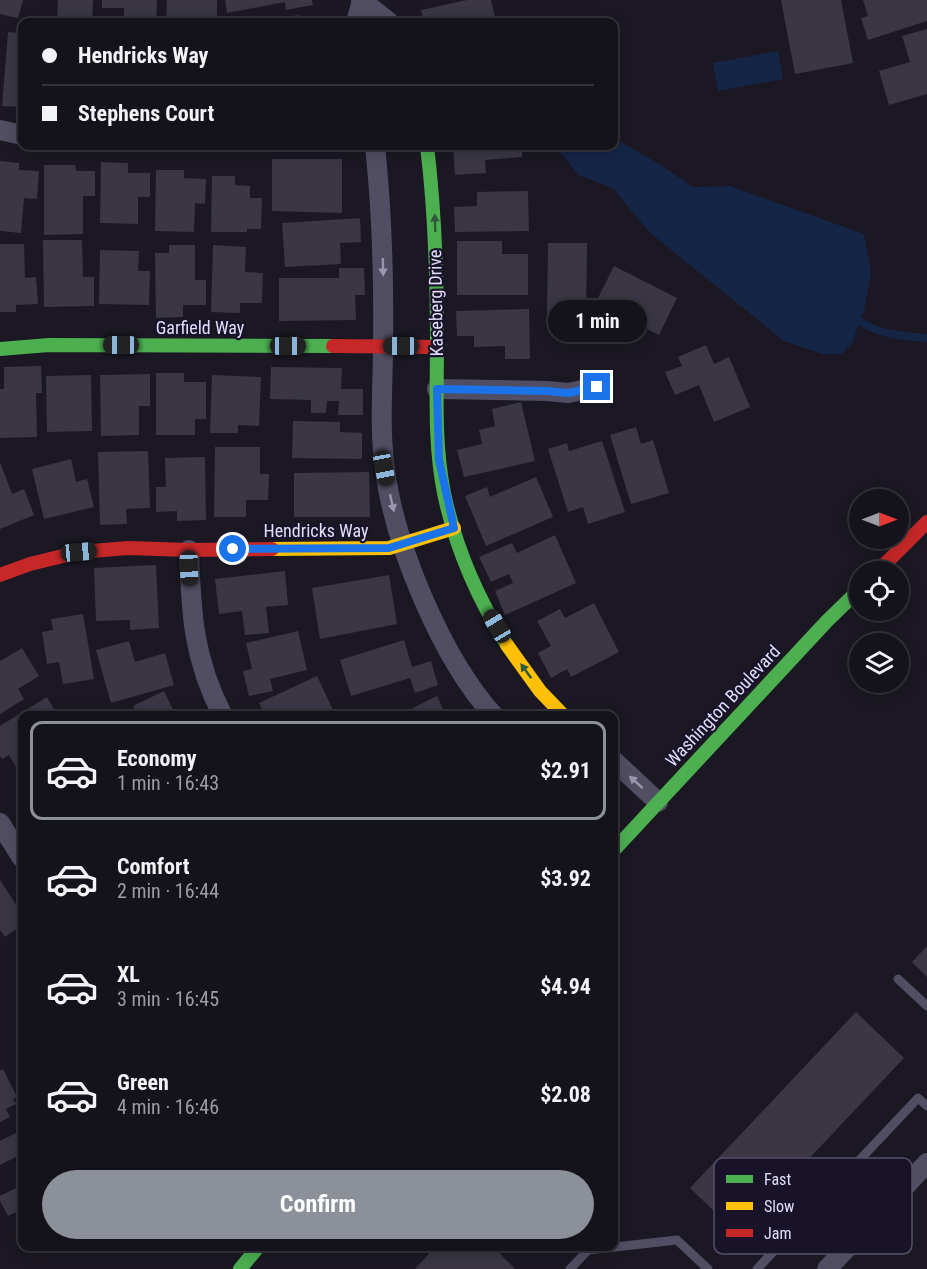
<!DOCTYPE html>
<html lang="en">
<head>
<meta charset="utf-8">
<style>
	body { margin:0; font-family:"Roboto Condensed",sans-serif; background:#1d1b23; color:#f1f3f6; height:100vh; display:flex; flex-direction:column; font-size:22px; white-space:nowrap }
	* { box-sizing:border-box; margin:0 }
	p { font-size:20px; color:#9d9ea2 }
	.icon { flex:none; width:33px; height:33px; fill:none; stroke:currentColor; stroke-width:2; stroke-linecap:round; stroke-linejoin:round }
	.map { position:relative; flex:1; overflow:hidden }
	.panel { position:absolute; left:18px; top:711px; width:600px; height:540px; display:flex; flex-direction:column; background:#14121a; border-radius:12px; box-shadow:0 3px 15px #0003,0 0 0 2px #333239 }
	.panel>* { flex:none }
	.banner { position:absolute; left:18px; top:18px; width:600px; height:132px; border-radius:12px; box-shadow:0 3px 15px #0003,0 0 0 2px #333239; display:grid; align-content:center; height:132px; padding:0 24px; background:#14121a }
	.needle { width:39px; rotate:90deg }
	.fabs { position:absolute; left:849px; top:489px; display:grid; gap:12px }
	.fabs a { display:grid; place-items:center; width:60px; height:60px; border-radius:50%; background:#14121a; box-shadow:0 3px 15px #0003,0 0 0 2px #333239; font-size:30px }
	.end { position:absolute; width:27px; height:27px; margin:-14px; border:8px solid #1a73e8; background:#fff; box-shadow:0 0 0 3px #fff }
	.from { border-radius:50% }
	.bubble { position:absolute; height:42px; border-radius:21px; background:#14121a; box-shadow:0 3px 15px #0003,0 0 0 2px #333239; font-size:20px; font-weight:700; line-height:42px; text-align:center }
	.car { position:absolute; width:18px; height:36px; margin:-18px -9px; border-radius:8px; box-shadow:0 0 4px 2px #0007; background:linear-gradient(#222 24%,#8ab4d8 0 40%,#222 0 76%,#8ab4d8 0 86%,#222 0) }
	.banner b { display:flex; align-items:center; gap:21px; height:57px; font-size:22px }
	.banner b+b { border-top:2px solid #333239 }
	.banner i { width:15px; height:15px; background:#f1f3f6 }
	ul { padding:10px 0 0; list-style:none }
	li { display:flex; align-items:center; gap:18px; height:99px; margin:0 12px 9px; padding:0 12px; border:3px solid transparent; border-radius:12px }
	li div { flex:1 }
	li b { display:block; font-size:22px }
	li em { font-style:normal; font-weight:700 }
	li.on { border-color:#8c9099 }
	li>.icon { width:54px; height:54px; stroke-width:1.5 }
	.button { display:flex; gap:12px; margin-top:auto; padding:12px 24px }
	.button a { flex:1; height:69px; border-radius:36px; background:#8c9099; color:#fff; font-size:24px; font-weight:700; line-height:69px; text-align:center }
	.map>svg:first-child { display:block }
	.water { fill:#152546 }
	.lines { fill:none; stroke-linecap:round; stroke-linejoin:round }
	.stream { stroke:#152546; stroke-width:8 }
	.building { fill:#3a3644 }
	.lane { stroke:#514e63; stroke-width:9 }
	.street { stroke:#514e63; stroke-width:20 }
	.fast { stroke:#4caf50; stroke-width:14 }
	.slow { stroke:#ffc107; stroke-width:14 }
	.jam { stroke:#c62828; stroke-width:14 }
	.oneway { fill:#2f593a }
	.oneway2 { fill:#9a96b0 }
	.route { stroke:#1a73e8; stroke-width:8 }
	.labels { text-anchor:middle; stroke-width:4.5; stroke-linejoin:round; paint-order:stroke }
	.street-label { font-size:18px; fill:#e2ddfc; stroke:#181328 }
	.key { fill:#181328; stroke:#555068; stroke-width:1.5 }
	.key-label { font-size:16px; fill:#e2ddfc }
</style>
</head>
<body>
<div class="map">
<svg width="927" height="1269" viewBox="0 0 927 1269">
	<rect width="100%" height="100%" fill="#1b1823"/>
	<g class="water">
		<polygon points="778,51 783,79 718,91 713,63"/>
		<polygon points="614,138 659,164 693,187 730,186 864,234 871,272 864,311 859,321 853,342 841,354 822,354 784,341 649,232 613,188 578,175 561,153 550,146 614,146"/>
	</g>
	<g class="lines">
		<path class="stream" d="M859,321C880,335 902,336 927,338"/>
	</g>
	<g class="building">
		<polygon points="0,0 23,0 18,18 0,14"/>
		<polygon points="58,0 93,0 92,22 57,22"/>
		<polygon points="102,0 157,0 156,22 124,22 124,8 102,8"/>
		<polygon points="167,0 217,0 217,22 166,22"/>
		<polygon points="225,0 312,0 313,5 286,10 285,2 227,13"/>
		<polygon points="467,0 491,0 496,22 424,22 421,10"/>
		<polygon points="781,0 841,0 853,63 795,74"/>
		<polygon points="863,0 927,0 927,21 868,40 861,18 868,16"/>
		<polygon points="299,15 301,22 263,22 262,21"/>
		<polygon points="927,29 927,94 889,105 879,71 910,62 902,36"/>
		<polygon points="8,32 22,33 22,107 2,106"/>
		<polygon points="453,146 522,146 522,157 485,160 486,173 455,175"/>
		<polygon points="272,159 342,159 342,213 272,211"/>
		<polygon points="0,161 19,163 19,170 39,171 37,199 24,198 21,233 0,231"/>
		<polygon points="101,162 128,163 128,173 150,173 150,197 138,197 138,224 100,223"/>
		<polygon points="44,165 75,165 76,171 95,171 95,196 83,196 83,234 44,235"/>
		<polygon points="156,170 184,170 184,178 206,179 205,204 195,203 194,232 155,231"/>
		<polygon points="212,176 235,176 235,185 250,186 250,198 262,198 261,229 247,229 247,232 211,232"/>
		<polygon points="528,191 529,231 455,232 454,207 477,206 477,192"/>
		<polygon points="360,218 361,242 340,243 341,264 285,267 282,223"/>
		<polygon points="43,240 82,240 83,277 94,277 94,306 44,307"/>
		<polygon points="457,241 502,241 502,254 528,254 528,295 457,295"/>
		<polygon points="548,243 587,243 586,315 547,314"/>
		<polygon points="0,244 24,244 25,278 36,277 38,304 16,305 16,312 0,312"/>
		<polygon points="169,245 195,245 195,280 206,280 206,305 183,305 183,317 156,318 155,253 169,253"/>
		<polygon points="213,245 246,247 245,272 263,273 262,303 240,303 240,313 211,312"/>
		<polygon points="100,250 139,251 138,271 150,271 149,305 99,304"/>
		<polygon points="614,266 677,298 659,335 623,317 611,341 589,331 603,303 597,300"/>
		<polygon points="339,268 364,268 365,295 355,295 356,320 279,321 279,278 339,278"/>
		<polygon points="529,309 530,359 505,359 505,346 474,347 474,336 457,336 456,311"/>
		<polygon points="706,345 714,364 729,357 750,407 714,422 699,385 675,395 665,372 682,366 678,357"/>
		<polygon points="41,366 42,393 36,393 37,437 0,438 0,389 4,389 4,367"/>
		<polygon points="271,367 342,368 341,389 363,389 363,415 338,415 339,401 327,401 326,413 311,413 311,400 270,399"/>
		<polygon points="156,373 184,373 184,382 206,382 206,419 195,419 195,435 156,435"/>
		<polygon points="150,374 150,406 139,406 139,435 101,436 100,375"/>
		<polygon points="91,375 92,431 47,432 46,376"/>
		<polygon points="212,375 261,377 259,426 238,425 238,433 210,433"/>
		<polygon points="521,402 535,461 464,477 457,450 482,444 479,430 495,426 492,409"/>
		<polygon points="293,421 340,422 340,432 362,433 362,459 292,458"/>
		<polygon points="636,427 641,444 653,440 669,493 631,504 610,435"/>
		<polygon points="602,441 625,512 588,524 583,507 568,512 548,449 567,443 569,451"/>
		<polygon points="215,447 260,447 260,474 269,474 268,500 246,500 246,517 214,517"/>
		<polygon points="148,451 150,508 126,509 127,524 100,525 98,452"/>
		<polygon points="205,457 206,520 177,521 177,511 156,512 156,487 166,487 165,458"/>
		<polygon points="71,459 76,482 87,479 94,507 44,519 32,469"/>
		<polygon points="0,462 12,494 24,489 34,515 0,529"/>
		<polygon points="369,472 370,517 294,517 294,473"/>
		<polygon points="536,477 553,517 486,546 465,496 487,487 490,497"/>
		<polygon points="555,535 576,583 505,615 495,591 513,583 509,574 491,582 479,557 512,543 517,553"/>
		<polygon points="156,565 159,628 130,630 130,620 96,621 94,568"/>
		<polygon points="285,571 288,605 266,607 269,633 245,635 242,611 219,614 215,579"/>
		<polygon points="389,575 397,624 320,639 312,588"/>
		<polygon points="594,603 619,652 571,677 567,669 551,678 538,653 551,646 537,621 560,609 565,618"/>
		<polygon points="83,614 94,679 63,684 59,662 47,664 42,632 53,630 51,619"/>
		<polygon points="298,631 307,670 270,679 273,691 249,696 243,671 252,669 246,643"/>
		<polygon points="404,640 412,667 431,661 438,685 415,693 410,678 351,696 340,660"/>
		<polygon points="129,641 135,662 165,653 174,685 111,703 96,650"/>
		<polygon points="22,648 39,676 18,689 24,699 0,714 0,661"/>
		<polygon points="317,676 333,710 321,716 265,716 259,703"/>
		<polygon points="164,691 176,716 137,716 133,706"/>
		<polygon points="437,696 446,716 397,716"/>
		<polygon points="47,697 58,716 22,716 22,769 19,772 9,755 2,759 0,756 0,726"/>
		<polygon points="0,880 22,914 22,925 5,937 0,930"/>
		<polygon points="927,946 927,977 912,962"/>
		<polygon points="856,1012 904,1058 738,1234 690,1188"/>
		<polygon points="3,1069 17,1097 13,1099 16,1104 6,1109 10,1117 0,1122 0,1071"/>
		<polygon points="22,1130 22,1154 0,1165 0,1141"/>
		<polygon points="22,1185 22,1209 8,1216 0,1201 0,1196"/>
		<polygon points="436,1246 492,1246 515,1269 415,1269"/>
	</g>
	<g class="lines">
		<g class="lane">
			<polyline points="898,979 927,1006"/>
			<polyline points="570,1269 588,1250 677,1240 708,1269"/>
			<polyline points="757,1269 918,1098 927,1106"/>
		</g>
		<g class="street">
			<polyline points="361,0 389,22"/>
			<polyline points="356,22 362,1"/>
			<polyline points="0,130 22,135"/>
			<path d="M375,146C382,212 384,278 383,346C383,386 379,428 385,469C394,544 442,659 494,716"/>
			<polyline points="437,389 547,391 568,393 597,387"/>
			<path d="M189,550C191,612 193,659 223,716"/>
			<polyline points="614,761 658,802"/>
			<polyline points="0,823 22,858"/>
			<polyline points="827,1269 927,1163"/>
		</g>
		<g class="fast">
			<path d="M427,146C435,211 437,277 437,342C437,393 434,443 444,493C455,546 478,599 507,645"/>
			<polyline points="0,349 49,345 333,346"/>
			<polyline points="614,850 827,621 860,589"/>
			<polyline points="240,1269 259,1246"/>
		</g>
		<g class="slow">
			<polyline points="272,549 389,548 454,528"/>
			<polyline points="507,645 540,691 564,716"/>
		</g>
		<g class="jam">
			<polyline points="333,346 437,347"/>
			<polyline points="877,572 927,522"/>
			<polyline points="0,575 30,564 79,552 128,548 189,550 272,549"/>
		</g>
	</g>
	<defs><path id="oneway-solid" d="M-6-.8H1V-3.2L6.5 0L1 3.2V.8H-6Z" transform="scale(1.5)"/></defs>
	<g class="oneway">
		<use href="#oneway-solid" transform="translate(435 223) rotate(-92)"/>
		<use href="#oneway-solid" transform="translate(526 671) rotate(-126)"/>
	</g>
	<g class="oneway2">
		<use href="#oneway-solid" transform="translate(383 267) rotate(89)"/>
		<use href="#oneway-solid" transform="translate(392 503) rotate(77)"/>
		<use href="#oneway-solid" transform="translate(636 782) rotate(-138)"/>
	</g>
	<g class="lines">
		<polyline class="route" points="233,549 389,548 454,528 439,460 437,389 547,391 568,393 597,387"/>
	</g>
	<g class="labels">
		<g class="street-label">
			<text transform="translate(436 303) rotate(-91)" y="6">Kaseberg Drive</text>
			<text x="200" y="334">Garfield Way</text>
			<text x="316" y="537">Hendricks Way</text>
			<text transform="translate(723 706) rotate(-47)" y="6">Washington Boulevard</text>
		</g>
	</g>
	<rect x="714" y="1158" width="198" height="96" rx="9" class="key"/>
	<rect x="726" y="1175" width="27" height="8" fill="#4caf50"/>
	<rect x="726" y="1202" width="27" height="8" fill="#ffc107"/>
	<rect x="726" y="1229" width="27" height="8" fill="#c62828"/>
	<g class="key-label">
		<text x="764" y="1185">Fast</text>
		<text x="764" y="1212">Slow</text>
		<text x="764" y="1239">Jam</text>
	</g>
</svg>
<div class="fabs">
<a><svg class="needle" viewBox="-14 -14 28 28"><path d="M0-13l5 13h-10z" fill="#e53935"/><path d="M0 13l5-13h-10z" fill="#9d9ea2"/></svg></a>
<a><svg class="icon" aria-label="locate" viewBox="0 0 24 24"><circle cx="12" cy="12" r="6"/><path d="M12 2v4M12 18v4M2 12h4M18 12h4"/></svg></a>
<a><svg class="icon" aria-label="layers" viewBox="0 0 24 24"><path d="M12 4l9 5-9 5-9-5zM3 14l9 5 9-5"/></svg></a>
</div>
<i class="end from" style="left:233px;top:549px"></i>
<i class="end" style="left:597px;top:387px"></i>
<div class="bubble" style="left:548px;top:300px;width:99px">1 min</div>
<i class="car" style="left:121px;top:345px;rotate:270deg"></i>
<i class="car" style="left:288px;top:346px;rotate:90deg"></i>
<i class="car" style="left:401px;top:346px;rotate:270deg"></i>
<i class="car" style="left:384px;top:468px;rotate:169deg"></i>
<i class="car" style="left:79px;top:552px;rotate:85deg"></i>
<i class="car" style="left:189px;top:568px;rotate:178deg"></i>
<i class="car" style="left:497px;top:626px;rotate:329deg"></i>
<div class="banner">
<b><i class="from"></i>Hendricks Way</b>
<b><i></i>Stephens Court</b>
</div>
<section class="panel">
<ul>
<li class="on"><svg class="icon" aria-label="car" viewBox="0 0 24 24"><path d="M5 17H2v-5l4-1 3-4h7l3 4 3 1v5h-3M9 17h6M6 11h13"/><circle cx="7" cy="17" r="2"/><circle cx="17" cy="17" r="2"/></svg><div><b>Economy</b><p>1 min · 16:43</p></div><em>$2.91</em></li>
<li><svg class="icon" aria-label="car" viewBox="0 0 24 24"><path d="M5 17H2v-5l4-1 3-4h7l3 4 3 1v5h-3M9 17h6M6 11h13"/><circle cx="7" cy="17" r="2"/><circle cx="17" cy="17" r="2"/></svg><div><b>Comfort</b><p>2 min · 16:44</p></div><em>$3.92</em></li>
<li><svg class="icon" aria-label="car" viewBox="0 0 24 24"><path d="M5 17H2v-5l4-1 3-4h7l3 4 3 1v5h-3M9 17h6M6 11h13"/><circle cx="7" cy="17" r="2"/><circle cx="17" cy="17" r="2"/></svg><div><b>XL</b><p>3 min · 16:45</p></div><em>$4.94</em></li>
<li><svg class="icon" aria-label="car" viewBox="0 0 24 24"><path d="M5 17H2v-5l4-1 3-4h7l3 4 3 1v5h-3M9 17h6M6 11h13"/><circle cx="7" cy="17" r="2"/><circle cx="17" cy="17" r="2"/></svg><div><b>Green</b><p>4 min · 16:46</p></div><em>$2.08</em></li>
</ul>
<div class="button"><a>Confirm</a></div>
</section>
</div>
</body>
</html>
